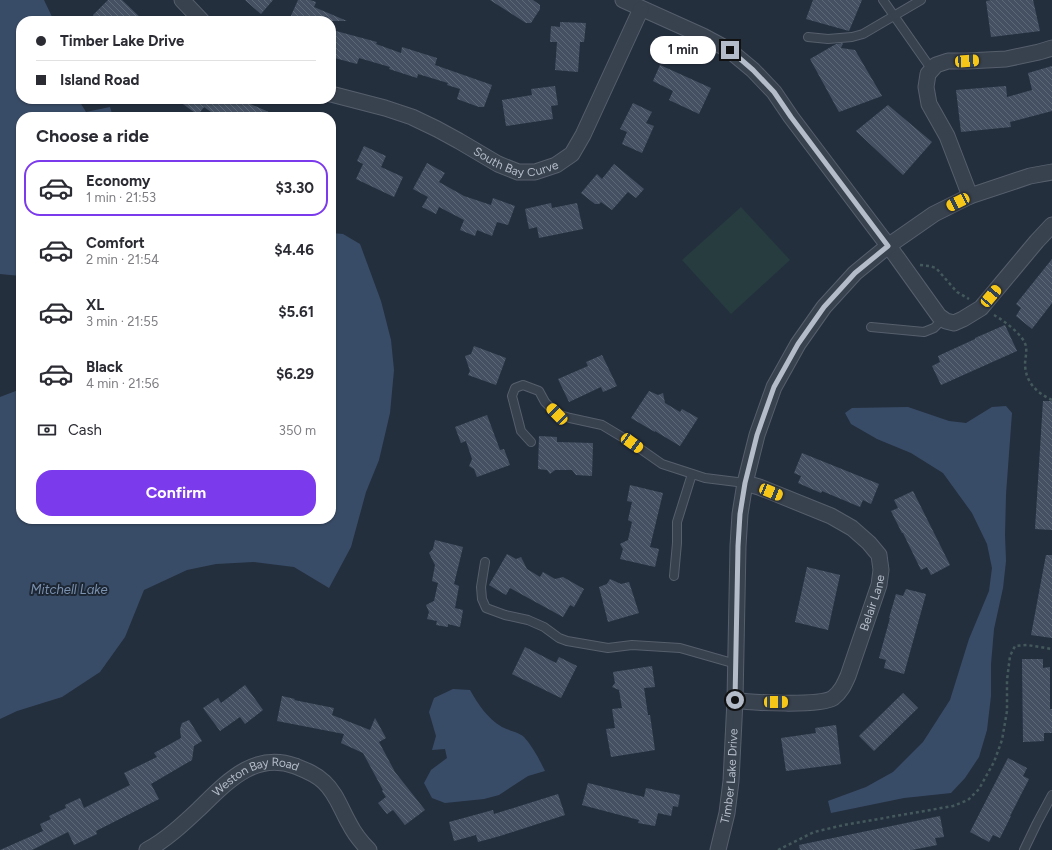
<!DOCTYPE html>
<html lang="en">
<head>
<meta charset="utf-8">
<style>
	body { margin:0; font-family:Figtree,sans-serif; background:#f7f7f7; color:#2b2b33; height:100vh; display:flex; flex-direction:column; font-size:15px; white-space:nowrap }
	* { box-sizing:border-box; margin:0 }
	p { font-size:13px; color:#7c7c81 }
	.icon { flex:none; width:22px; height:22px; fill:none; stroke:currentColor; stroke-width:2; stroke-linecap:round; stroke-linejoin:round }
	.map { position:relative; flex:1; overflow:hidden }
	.panel { position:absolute; left:16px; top:112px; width:320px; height:412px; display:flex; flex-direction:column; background:#fff; border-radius:16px; box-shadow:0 1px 3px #0004 }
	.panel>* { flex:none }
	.guide { position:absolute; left:16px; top:16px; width:320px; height:88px; border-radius:16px; box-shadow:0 1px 3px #0004; display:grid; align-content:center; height:88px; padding:0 20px; background:#fff }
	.end { position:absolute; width:18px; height:18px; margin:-9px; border:5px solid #b4bcc9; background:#111; box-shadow:0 0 0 2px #111 }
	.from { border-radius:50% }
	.bubble { position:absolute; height:28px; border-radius:14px; background:#fff; box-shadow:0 1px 3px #0004; font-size:13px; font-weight:700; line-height:28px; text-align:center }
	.car { position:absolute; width:12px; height:24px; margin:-12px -6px; border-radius:5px; box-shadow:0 0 3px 1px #0007; background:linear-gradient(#f5c518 24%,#345 0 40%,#f5c518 0 76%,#345 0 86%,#f5c518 0) }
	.guide b { display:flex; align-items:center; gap:14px; height:38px; font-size:15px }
	.guide b+b { border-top:1px solid #e1e1e2 }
	.guide i { width:10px; height:10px; background:#2b2b33 }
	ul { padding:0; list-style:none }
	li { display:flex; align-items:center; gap:12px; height:56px; margin:0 8px 6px; padding:0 12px; border:2px solid transparent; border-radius:16px }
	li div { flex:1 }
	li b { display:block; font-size:15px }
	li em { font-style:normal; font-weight:700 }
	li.selected { border-color:#7c3aed }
	li>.icon { width:36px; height:36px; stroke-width:1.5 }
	h2 { padding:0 20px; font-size:18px; line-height:48px }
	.pay { display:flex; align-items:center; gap:10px; height:44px; padding:0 20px; font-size:15px }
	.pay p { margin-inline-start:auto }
	.cta { display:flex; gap:8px; margin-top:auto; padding:8px 20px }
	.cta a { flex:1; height:46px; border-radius:16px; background:#7c3aed; color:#fff; font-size:16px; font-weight:700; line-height:46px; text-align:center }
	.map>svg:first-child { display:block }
	.green { fill:#263c3f }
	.water { fill:#394c67 }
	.building { fill:url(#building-back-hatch) }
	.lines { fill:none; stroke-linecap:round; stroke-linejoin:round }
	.service-casing { stroke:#565f6c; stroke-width:10 }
	.minor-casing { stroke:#565f6c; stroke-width:17 }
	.path { stroke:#44595c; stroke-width:2.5; stroke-dasharray:3 3; stroke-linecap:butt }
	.service { stroke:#38414e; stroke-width:8 }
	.minor { stroke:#38414e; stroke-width:15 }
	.route { stroke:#b4bcc9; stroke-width:5 }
	.labels { text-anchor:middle; stroke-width:4; stroke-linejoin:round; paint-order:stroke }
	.street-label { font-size:12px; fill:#b4bcc9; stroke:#1d2633 }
	.water-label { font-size:13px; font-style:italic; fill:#7c92b1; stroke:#1d2633 }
</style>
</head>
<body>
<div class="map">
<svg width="1052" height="850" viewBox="0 0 1052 850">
	<defs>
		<pattern id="building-back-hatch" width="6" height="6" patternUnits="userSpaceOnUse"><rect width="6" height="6" fill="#455162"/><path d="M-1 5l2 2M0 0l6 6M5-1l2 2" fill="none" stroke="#5d6877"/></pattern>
	</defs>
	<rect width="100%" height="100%" fill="#242f3e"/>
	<polygon class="green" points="741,207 790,260 731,314 682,260"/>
	<g class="water">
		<polygon points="0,0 44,0 54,21 21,21 21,99 78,99 86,112 110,107 113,117 21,117 21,276 0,274"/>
		<polygon points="331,233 343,234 360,244 381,301 391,340 394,370 390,413 379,460 366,492 351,547 329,588 294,567 253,562 216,564 187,570 144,590 125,637 100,672 62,697 17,711 0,719 0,397 21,389 21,519 331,519"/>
		<polygon points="1006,406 1012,413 1006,494 1005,535 1006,561 1003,588 994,629 991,664 991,696 987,730 979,757 965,778 951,793 904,798 831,813 828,801 866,787 893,772 923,742 950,700 969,639 989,591 992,568 987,544 972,513 943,473 911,453 877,439 851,424 845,413 852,408 908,407 949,421 966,423 992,407"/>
		<path d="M453,689L470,690C478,704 487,718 502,727C509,731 519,732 524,737C533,747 539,759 545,771L528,776L499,795L484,799L445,803L432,798L424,783L431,770L447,758L445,749L432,750L436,736L429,712L434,698Z"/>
	</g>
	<g class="building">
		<polygon points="108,0 122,0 144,21 99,21 93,15"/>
		<polygon points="245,0 273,0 261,14"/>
		<polygon points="298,0 310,0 316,2 314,7 347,21 298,21 290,18"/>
		<polygon points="490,0 533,0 540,5 540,9 531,23 526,23"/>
		<polygon points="813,0 862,0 849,31 806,19"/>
		<polygon points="992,0 1033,0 1040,31 991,37 986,1"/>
		<polygon points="560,22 586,23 584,42 580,42 578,72 555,70 557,42 550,42 551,26 560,27"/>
		<polygon points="336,31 377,42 376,44 401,53 402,47 437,58 435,65 492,85 484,107 479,107 457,99 460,89 447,85 448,83 418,74 417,78 389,69 390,67 359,58 357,64 331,57 331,48"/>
		<polygon points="843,43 841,48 855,50 882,96 839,112 810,59 836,44"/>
		<polygon points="660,65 711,88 699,114 669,100 673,91 653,81"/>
		<polygon points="1052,66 1052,111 1010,122 1011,127 961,132 956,90 1006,86 1007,97 1032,90 1028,73"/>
		<polygon points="555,86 558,105 551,106 553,119 506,126 502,100 532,95 531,89"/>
		<polygon points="176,99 239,99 280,117 218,117 204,107 198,115"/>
		<polygon points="633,103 652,112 646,123 654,126 642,153 622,144 627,132 620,129"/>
		<polygon points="888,105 932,142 903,175 856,131"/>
		<polygon points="364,146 386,156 381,167 403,177 394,197 356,179 363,164 357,161"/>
		<polygon points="427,163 445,173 439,182 464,196 491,205 493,198 515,206 508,225 497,222 492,236 477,230 475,236 460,230 464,220 439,207 436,214 422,207 428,197 413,189"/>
		<polygon points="614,164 644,189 636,198 628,192 612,210 601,202 599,204 595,204 581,193 597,174 602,179"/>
		<polygon points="551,203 552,208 577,203 583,229 539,238 537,227 529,229 525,209"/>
		<polygon points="1052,259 1052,303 1032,329 1016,316 1021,308 1016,304"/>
		<polygon points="1005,325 1017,351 941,385 932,366 940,362 938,356 975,339 975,338"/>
		<polygon points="474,346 506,358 496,385 468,375 470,371 465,356 471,354"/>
		<polygon points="602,355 617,386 603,392 601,387 569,402 558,379 588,366 586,362"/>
		<polygon points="649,391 658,395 663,393 665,403 680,412 682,409 698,418 680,446 655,431 655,432 631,418"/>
		<polygon points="1043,401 1052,401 1052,530 1035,529"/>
		<polygon points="487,415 500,450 504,449 510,465 477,477 474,469 469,466 472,459 466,441 461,443 455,427"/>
		<polygon points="539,436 557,437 557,442 593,443 592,476 576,475 572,470 555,470 550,474 547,470 538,469"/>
		<polygon points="802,453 879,484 871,504 863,500 860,507 822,491 821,493 798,483 801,476 794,473"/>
		<polygon points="630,485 663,493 650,547 659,549 655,567 620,559 623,549 620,544 628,540 632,522 628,520 632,502 627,501"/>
		<polygon points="913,491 950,565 931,575 927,567 921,570 903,533 902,533 891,511 898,508 894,500"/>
		<polygon points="435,540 463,547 454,584 459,586 455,608 463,610 460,627 448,624 448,627 436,625 437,621 427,619 429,612 426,605 434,601 438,583 432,581 435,565 429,553 433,549"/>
		<polygon points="507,554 516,559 521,557 527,569 540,577 543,572 555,579 563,577 584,589 574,607 570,605 563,617 510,588 506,595 489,585"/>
		<polygon points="1046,555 1052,555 1052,638 1031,635"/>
		<polygon points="807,567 840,575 828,630 795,622"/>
		<polygon points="610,579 621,584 629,582 639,613 608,622 599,587 607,584"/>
		<polygon points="906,589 926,594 904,674 884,668 886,660 879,658 890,618 889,618 896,594 903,596"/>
		<polygon points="525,647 556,663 559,657 577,666 561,698 512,674"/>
		<polygon points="1022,659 1043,659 1043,668 1050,667 1050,709 1052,709 1052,733 1044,733 1044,741 1023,742"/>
		<polygon points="652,666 655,687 644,688 648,715 650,715 655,750 611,757 606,729 615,728 612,709 622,708 619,690 612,687 615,683 613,672"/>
		<polygon points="245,685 263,710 245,724 240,717 220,731 203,708 218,698 221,703"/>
		<polygon points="903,693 918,708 874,751 859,736"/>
		<polygon points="282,696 295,699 294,700 334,708 332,715 370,730 375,718 386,738 379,742 395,772 425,810 405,825 393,810 387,814 378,803 386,797 382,791 383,790 363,753 341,743 344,734 277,721"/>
		<polygon points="189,720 202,741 194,746 192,760 151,784 159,799 96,831 97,834 74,845 68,832 32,850 0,850 43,831 40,824 51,819 49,816 66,808 65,805 80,798 84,808 130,785 124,773 157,757 154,753 181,738 180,729 182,723"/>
		<polygon points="836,725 841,764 786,771 781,738 816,733 815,728"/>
		<polygon points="1008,758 1027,768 1023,776 1029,779 1010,816 1011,816 1000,838 993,835 989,842 970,832"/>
		<polygon points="588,783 644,797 646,788 680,795 678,807 673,806 671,816 658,813 655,826 638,823 639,820 582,805"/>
		<polygon points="558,794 565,815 500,836 478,842 476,835 454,841 449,822 493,810 494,814"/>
		<polygon points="940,816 944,837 935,838 937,845 912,850 800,850 799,845"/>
	</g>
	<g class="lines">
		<g class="service-casing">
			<g id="service">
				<polyline points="883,0 932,70"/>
				<polyline points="808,37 828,39 852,37 863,34 921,0"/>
				<polyline points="871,327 924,332 934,328 943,319"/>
				<polyline points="531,442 521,431 512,396 515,388 523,385 539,391 545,402 557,414 570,418 602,425 632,443 662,464 705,478 745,483"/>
				<polyline points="485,562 481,587 482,599 486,608 505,615 528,620 544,627 559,638 567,641 608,648 632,645 680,648 736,664"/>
				<polyline points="674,576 677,543 677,522 692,474"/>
				<polyline points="1024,850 1037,823 1052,795"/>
			</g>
		</g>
		<g class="minor-casing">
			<g id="minor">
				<polyline points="182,0 202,21"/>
				<polyline points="623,0 703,36 729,50 753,70 774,92 791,117 896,256 939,316 946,321 954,323 963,319 981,308 1037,241 1052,225"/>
				<path id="s1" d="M331,94L385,108L412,117L437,129L459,141L498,164L518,172H535L556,165L572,154L583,135L641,9"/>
				<polyline points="970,196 947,136 929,104 926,87 928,74 936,65 948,61 967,61 1006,59 1039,52 1052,48"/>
				<path id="s2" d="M735,700C751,703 821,706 833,698C841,692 844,685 848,676L879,585L881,570L879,555L869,543L852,528L831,516L759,487L745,483"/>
				<path id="s3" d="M147,850C166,840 183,824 199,809C226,783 254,751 295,766C305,770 316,774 324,782C336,793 341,809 349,823C354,833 361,842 369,850"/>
				<path id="s4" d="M718,850L727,813L731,781L735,700L738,546L740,514L745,483L757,435L774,387L798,344L824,307L855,273L888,246L934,214L970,196L1030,176L1052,172"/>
			</g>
		</g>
		<g class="path">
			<polyline points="920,265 929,266 936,268 957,292 969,299"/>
			<path d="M994,315C1003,320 1025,336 1026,347C1027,353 1025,359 1025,365C1026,383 1037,393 1052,400"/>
			<polyline points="778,850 814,832 844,825 953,806 968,800 979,789 994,762 1002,740 1007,711 1007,680 1010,656 1015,646 1027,645 1052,649"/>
		</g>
		<use href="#service" class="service"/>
		<use href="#minor" class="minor"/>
	</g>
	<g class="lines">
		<polyline class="route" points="730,50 753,70 774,92 791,117 888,246 855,273 824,307 798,344 774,387 757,435 745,483 740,514 738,546 735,700"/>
	</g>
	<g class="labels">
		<g class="street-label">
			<text dy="4" stroke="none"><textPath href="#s1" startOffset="200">South Bay Curve</textPath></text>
			<text dy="4" stroke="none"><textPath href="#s2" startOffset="203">Belair Lane</textPath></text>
			<text dy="4" stroke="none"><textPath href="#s4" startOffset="75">Timber Lake Drive</textPath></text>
			<text dy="4" stroke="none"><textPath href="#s3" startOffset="135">Weston Bay Road</textPath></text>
		</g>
		<g class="water-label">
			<text x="69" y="594">Mitchell Lake</text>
		</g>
	</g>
</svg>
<i class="end from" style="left:735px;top:700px"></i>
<i class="end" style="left:730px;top:50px"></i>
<div class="bubble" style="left:650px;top:36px;width:66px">1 min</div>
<i class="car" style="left:967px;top:61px;rotate:86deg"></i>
<i class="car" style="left:958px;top:202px;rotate:243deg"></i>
<i class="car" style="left:991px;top:296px;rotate:40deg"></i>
<i class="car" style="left:557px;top:414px;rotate:316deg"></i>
<i class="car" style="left:632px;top:443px;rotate:126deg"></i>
<i class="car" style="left:771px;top:492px;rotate:112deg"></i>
<i class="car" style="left:776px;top:702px;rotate:90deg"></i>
<div class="guide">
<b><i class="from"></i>Timber Lake Drive</b>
<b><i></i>Island Road</b>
</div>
<section class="panel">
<h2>Choose a ride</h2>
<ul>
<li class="selected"><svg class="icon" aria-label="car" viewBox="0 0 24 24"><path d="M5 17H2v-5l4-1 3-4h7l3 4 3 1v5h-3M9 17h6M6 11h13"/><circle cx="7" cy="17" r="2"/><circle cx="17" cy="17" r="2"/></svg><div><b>Economy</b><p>1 min · 21:53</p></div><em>$3.30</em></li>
<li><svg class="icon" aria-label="car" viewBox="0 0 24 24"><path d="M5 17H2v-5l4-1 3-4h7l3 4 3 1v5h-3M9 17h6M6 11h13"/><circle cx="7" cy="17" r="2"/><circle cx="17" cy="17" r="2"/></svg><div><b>Comfort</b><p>2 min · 21:54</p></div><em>$4.46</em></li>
<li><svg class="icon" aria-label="car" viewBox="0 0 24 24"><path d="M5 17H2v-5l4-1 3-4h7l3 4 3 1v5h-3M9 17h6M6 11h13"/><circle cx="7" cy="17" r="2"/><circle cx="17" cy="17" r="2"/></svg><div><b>XL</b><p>3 min · 21:55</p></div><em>$5.61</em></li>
<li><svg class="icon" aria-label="car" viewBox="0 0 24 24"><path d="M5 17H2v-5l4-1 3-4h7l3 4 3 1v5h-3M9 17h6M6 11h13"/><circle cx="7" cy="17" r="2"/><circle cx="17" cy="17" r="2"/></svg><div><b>Black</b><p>4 min · 21:56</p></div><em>$6.29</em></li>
</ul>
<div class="pay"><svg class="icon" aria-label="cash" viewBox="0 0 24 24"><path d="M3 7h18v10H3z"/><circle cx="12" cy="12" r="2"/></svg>Cash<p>350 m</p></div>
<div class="cta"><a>Confirm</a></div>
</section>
</div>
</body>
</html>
